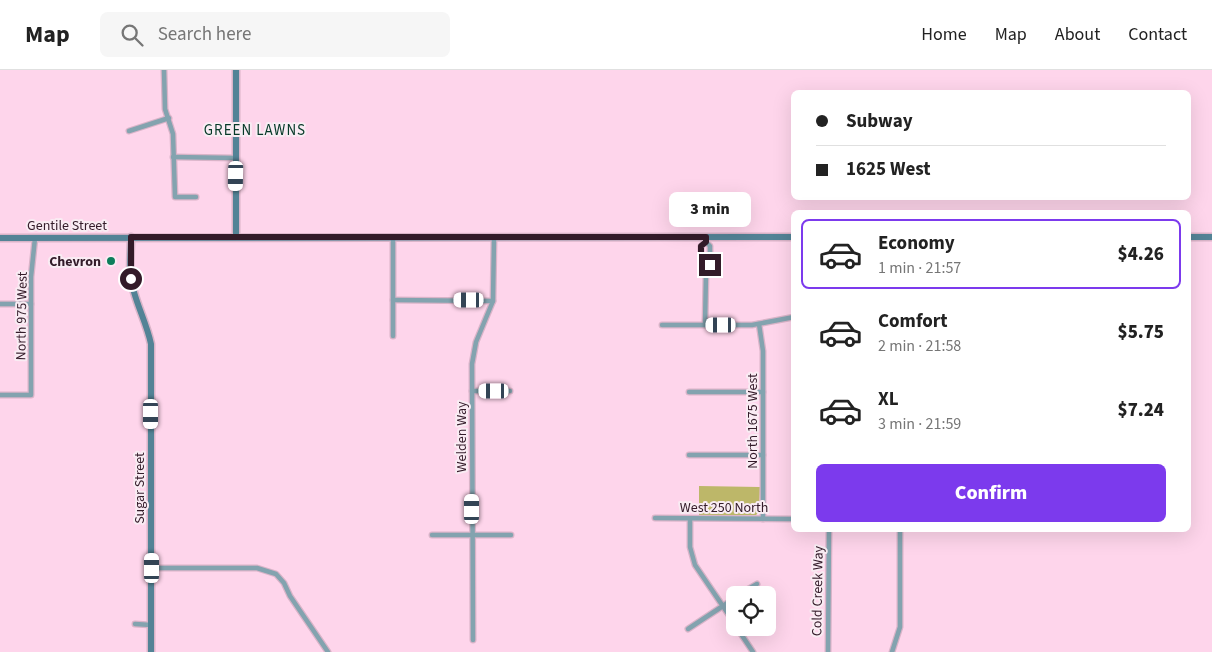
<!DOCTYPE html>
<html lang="en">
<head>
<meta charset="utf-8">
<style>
	body { margin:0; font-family:"Source Sans 3",sans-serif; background:#f6f6f6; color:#222; height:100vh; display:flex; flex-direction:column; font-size:19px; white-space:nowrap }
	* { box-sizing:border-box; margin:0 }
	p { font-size:16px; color:#767676 }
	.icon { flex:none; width:28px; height:28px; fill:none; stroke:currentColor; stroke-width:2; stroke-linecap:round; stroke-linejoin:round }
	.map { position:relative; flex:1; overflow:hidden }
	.details { position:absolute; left:791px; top:140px; width:400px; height:322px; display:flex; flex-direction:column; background:#fff; border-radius:8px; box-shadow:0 5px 20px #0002 }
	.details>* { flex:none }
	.top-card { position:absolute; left:791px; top:20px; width:400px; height:110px; border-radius:8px; box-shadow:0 5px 20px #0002; display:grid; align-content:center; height:110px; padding:0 25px; background:#fff }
	.fabs { position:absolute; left:726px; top:516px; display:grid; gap:10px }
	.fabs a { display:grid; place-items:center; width:50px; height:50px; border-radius:8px; background:#fff; box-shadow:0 5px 20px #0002; font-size:25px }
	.end { position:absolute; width:22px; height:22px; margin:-11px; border:6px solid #331b29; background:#fff; box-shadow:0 0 0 2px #fff }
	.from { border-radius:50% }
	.bubble { position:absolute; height:35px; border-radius:8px; background:#fff; box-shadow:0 5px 20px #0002; font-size:16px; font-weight:800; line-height:35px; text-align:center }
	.car { position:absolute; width:15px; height:30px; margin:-15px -8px; border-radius:6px; box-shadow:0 0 4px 1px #0007; background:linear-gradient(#fff 24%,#345 0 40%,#fff 0 76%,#345 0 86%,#fff 0) }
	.top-card b { display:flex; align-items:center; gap:18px; height:48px; font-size:19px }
	.top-card b+b { border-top:1px solid #e0e0e0 }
	.top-card i { width:12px; height:12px; background:#222 }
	ul { padding:9px 0 0; list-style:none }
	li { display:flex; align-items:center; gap:15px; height:70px; margin:0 10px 8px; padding:0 15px; border:2px solid transparent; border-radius:8px }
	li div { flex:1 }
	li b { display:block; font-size:19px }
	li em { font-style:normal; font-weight:800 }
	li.selected { border-color:#7c3aed }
	li>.icon { width:45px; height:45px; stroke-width:1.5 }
	.primary-button { display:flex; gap:10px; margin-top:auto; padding:10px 25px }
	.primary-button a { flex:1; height:58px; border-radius:8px; background:#7c3aed; color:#fff; font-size:20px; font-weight:800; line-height:58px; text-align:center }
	header { display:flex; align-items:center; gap:30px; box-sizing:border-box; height:70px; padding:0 25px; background:#fff; border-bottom:1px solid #e0e0e0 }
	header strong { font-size:24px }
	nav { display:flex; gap:28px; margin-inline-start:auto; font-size:18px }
	.search { width:350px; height:45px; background:#f6f6f6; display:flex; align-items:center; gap:12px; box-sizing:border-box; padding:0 18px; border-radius:8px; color:#767676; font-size:19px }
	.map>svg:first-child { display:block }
	.green { fill:#bdb769 }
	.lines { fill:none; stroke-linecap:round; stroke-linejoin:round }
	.street-casing { stroke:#d9b4c8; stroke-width:7 }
	.secondary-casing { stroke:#d9b4c8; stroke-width:9 }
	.street { stroke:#83a3af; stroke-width:4.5 }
	.secondary { stroke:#538396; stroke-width:6 }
	.route { stroke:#331b29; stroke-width:6 }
	.poi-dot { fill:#0c7e5b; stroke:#f9ecf3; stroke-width:2 }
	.labels { text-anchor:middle; stroke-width:4; stroke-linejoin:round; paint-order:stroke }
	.street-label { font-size:14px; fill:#331b29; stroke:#f9ecf3 }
	.poi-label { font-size:14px; font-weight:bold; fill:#331b29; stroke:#f9ecf3; text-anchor:end }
	.neighbourhood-label { font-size:15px; letter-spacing:1px; fill:#063928; stroke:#f9ecf3 }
</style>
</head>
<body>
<header>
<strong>Map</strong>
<div class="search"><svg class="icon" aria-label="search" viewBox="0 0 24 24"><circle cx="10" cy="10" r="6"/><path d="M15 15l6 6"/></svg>Search here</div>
<nav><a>Home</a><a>Map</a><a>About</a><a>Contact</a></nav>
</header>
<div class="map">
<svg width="1212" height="582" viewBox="0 0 1212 582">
	<rect width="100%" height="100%" fill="#fed5eb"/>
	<polygon class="green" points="699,416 760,417 759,442 756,445 699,445"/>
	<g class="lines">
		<g class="street-casing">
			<g id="street">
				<polyline points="164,0 165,39 173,64 175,127 196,127"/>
				<polyline points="129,61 169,48"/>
				<polyline points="173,87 236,88"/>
				<polyline points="393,168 393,266"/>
				<polyline points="706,172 701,176 701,195 706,203"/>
				<polyline points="393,230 493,231"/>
				<polyline points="0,234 31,234"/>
				<polyline points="759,254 763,281 763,449"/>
				<polyline points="662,255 752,255 794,247"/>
				<polyline points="705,255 706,203 710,195 710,176 706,172 705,167"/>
				<polyline points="472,321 510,321"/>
				<polyline points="689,322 763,322"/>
				<polyline points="0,325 31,325 31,207 35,168"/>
				<polyline points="689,385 763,385"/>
				<polyline points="655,448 794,449"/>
				<polyline points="690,449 690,477 695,495 735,554"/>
				<polyline points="432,465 511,465"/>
				<polyline points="152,498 257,498 276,504 284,513 290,526 328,582"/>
				<polyline points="738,525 757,514"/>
				<polyline points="135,554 151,555"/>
				<polyline points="737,558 753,582"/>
				<polyline points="688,559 735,528"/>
				<polyline points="473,570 472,294 476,272 493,231 494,168"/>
				<polyline points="828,582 829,460"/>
				<polyline points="892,582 900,557 900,460"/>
			</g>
		</g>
		<g class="secondary-casing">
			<g id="secondary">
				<path d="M131,167C131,186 128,204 134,222C139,240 147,255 151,274V582"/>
				<polyline points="236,167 236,0"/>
				<polyline points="1189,167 1212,167"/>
				<polyline points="0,168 794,167"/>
			</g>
		</g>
		<use href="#street" class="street"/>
		<use href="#secondary" class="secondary"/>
	</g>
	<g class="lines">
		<polyline class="route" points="131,209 131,167 706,167 706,172 701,176 701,195 706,203 710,195"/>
	</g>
	<circle class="poi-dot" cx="111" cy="191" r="5"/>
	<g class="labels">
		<g class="street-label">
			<text x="67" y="160">Gentile Street</text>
			<text transform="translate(21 246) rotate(-89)" y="5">North 975 West</text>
			<text transform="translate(752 351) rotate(-90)" y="5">North 1675 West</text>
			<text transform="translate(461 367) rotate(-90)" y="5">Welden Way</text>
			<text transform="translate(139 418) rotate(-90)" y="5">Sugar Street</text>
			<text x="724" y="442">West 250 North</text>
			<text transform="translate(817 521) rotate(-89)" y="5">Cold Creek Way</text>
		</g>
		<g class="poi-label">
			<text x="101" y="196">Chevron</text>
		</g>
		<g class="neighbourhood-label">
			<text x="255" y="65">GREEN LAWNS</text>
		</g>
	</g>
</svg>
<div class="fabs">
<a><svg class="icon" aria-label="locate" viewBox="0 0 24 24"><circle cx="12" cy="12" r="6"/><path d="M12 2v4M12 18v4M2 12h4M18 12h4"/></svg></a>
</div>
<i class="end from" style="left:131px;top:209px"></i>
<i class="end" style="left:710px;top:195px"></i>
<div class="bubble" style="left:669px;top:122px;width:82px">3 min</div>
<i class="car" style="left:236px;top:106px;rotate:181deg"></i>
<i class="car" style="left:469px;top:230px;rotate:270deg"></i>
<i class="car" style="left:721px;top:255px;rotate:270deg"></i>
<i class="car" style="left:494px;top:321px;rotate:270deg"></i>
<i class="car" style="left:151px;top:344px;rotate:180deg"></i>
<i class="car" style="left:472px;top:439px;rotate:0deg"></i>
<i class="car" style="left:152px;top:498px;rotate:0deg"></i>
<div class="top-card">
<b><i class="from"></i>Subway</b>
<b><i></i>1625 West</b>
</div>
<section class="details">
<ul>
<li class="selected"><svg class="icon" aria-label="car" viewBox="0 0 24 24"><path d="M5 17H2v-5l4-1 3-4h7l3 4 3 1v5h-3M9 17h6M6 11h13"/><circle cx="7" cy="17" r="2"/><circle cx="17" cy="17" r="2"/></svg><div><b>Economy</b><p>1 min · 21:57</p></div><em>$4.26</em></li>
<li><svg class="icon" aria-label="car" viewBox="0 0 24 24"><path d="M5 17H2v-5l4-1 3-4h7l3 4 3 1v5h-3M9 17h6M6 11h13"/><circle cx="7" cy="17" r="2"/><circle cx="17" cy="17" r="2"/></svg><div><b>Comfort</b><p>2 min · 21:58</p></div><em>$5.75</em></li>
<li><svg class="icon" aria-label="car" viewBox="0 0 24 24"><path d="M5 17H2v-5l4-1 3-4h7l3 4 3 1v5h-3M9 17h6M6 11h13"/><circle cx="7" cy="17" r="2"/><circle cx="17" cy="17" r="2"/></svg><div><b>XL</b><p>3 min · 21:59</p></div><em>$7.24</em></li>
</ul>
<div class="primary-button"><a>Confirm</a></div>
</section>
</div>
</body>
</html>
